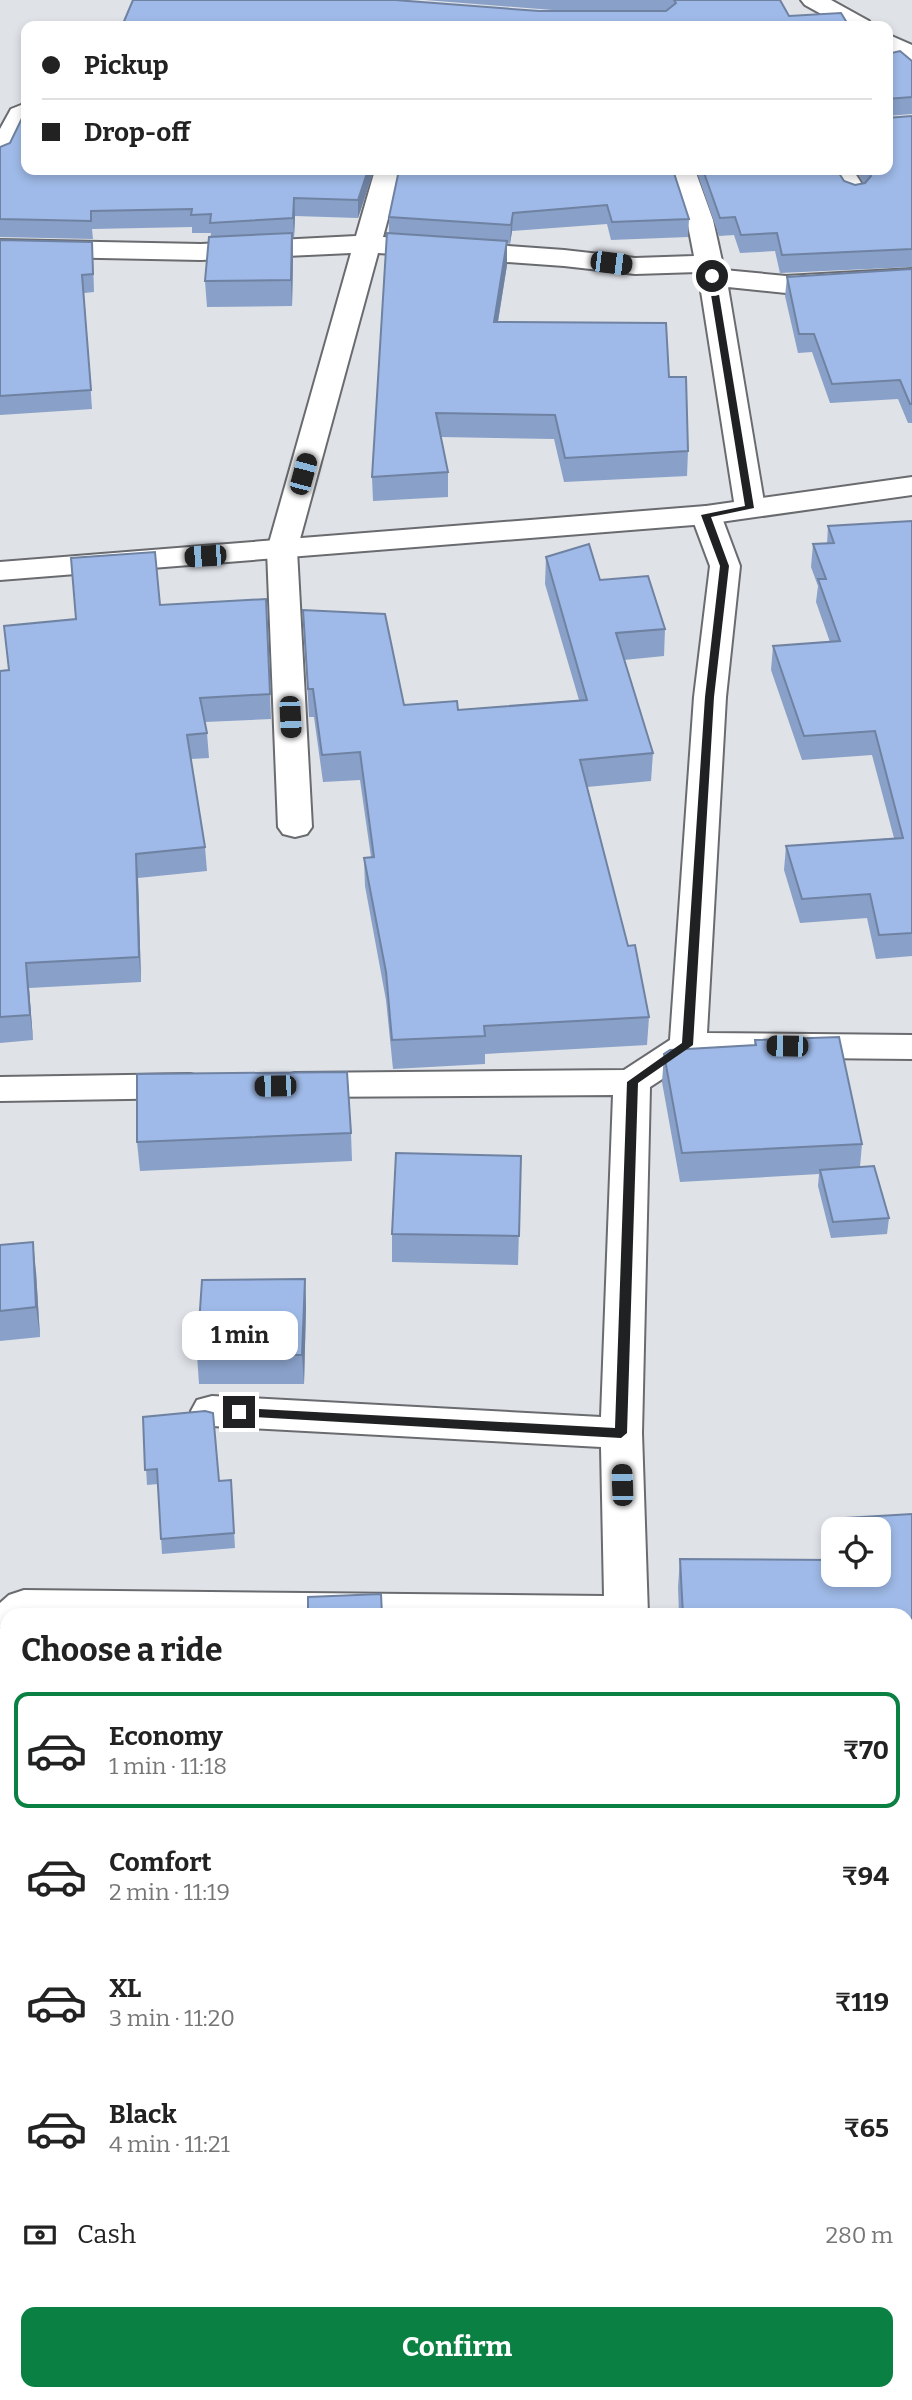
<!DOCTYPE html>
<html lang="en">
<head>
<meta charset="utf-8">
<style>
	body { margin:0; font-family:Bitter,serif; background:#f2f2f2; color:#222; height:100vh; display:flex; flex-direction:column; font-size:26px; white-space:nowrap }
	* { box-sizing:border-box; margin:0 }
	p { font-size:23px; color:#767676 }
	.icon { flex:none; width:38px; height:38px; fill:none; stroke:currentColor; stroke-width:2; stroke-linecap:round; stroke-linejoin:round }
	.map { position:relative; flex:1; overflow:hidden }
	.drawer { position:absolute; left:0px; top:1608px; width:914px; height:793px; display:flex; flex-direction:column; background:#fff; border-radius:21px 21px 0 0; box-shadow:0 4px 10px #0003 }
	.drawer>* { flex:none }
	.top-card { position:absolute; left:21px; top:21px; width:872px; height:154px; border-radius:14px; box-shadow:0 4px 10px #0003; display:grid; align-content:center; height:154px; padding:0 21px; background:#fff }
	.tools { position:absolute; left:821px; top:1517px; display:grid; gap:14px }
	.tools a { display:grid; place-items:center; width:70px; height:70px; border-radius:14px; background:#fff; box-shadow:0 4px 10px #0003; font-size:35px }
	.end { position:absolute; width:32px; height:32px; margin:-16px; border:9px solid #202122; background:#fff; box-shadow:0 0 0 4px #fff }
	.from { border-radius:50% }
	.bubble { position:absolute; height:49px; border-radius:14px; background:#fff; box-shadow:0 4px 10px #0003; font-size:23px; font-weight:700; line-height:49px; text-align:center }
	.car { position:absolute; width:21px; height:42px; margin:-21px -10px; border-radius:9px; box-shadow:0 0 5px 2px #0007; background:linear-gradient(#222 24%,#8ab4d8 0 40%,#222 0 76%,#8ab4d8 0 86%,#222 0) }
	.top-card b { display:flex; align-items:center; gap:24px; height:66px; font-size:26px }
	.top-card b+b { border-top:2px solid #e0e0e0 }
	.top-card i { width:18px; height:18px; background:#222 }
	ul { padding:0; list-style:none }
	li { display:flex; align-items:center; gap:21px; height:116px; margin:0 14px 10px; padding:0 7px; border:4px solid transparent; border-radius:14px }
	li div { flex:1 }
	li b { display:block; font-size:26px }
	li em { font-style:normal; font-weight:700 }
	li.active { border-color:#0b8043 }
	li>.icon { width:63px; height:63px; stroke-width:1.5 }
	h2 { padding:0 21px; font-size:32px; line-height:84px }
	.pay { display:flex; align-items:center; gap:18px; height:77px; padding:0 21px; font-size:26px }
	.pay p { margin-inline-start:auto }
	.action { display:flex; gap:14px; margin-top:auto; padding:14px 21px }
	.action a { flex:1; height:80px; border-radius:14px; background:#0b8043; color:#fff; font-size:28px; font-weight:700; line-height:80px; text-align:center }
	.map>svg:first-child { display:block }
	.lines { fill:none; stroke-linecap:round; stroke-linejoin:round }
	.street-casing { stroke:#696b6f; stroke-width:4 }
	.secondary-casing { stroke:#696b6f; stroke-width:4 }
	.street { fill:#fff; fill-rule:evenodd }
	.secondary { fill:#fff; fill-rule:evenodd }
	.wall { fill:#89a0c8; fill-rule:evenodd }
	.shaded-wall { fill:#6f82a2 }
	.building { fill:#9fbae8; stroke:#6f82a2; stroke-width:2 }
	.route { fill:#202122 }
</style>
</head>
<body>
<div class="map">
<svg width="912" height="2400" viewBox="0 0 912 2400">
	<rect width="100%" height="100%" fill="#dfe2e7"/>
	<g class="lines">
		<g class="street-casing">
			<g id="street">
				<polygon points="26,103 26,127 9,160 0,163 0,129 11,109"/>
				<polygon points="375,170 401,170 383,237 564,250 635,258 694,256 687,220 669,170 695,170 713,220 724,270 786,276 912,269 912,285 786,293 728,287 765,508 761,514 750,517 739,514 735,508 698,272 635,274 564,266 378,253 297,550 312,827 307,834 295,837 283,834 278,827 267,550 351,253 201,260 0,256 0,240 201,244 356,236"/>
				<polygon points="827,170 853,170 867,192 863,198 854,200 845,198"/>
				<polygon points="706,506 717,509 721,515 740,566 726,697 707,1033 912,1035 912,1059 696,1057 650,1087 642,1433 648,1615 7,1615 7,1629 0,1627 0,1603 9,1595 24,1590 604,1596 601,1447 212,1426 197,1422 191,1411 197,1400 212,1396 601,1417 613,1095 295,1097 282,1094 276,1085 282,1076 295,1073 624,1070 670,1040 694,697 710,566 691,515 695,509"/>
				<polygon points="190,1074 203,1077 209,1086 203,1095 190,1098 0,1101 0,1077"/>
				<polygon points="906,2025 912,2026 912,2068 906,2067"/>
				<rect x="601" y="2394" width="52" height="6"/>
				<rect x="850" y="2394" width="52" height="6"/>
			</g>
		</g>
		<g class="secondary-casing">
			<g id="secondary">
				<polygon points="801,0 831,0 869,21 872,26 843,26 805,5"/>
				<polygon points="887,34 912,45 912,62 887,51"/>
				<polygon points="912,477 912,495 706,524 0,580 0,562 706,506"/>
			</g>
		</g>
		<use href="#street" class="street"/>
		<use href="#secondary" class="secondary"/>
	</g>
	<g class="wall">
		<path d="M425,0H780L789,16L539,11H565ZM661,10L666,11H617Z"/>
		<polygon points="887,54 912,61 912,114 887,116"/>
		<polygon points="912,116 912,267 780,273 775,251 740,253 734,235 719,236 696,170 837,170 844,181 855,185 863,183 856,170 887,170"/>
		<polygon points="0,147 26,170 374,170 358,218 295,216 294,237 293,237 293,258 292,306 207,307 205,281 211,233 192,233 192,227 92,229 93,239 0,237"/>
		<polygon points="399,170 689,219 688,237 611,240 607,224 512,231 510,244 507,243 507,265 498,322 669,377 688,451 687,476 564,482 554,439 441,437 448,472 448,497 373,501 372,477 389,233 389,217"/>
		<polygon points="0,240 93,260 94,292 84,293 92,409 0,415"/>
		<polygon points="912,269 912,423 908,423 898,399 830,403 812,352 798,353 785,296 787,277"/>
		<polygon points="912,521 912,956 876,959 867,918 800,923 784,870 786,846 894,838 872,755 802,760 771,670 773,646 830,642 816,602 818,586 811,567 813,544 827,544 828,526"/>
		<polygon points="546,557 600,580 665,629 664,656 624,660 653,753 651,781 587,787 628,946 649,1017 647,1045 485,1054 485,1064 393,1069 386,1000 365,886 364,858 371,857 360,780 323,782 314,717 309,717 303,610 404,705 458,710 579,700 545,584"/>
		<polygon points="266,599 271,719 205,722 207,733 209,758 191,759 205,847 207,871 138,878 141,982 29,988 33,1040 0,1043 0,671 9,670 76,619 160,605"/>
		<polygon points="755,1040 862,1144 860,1167 889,1218 887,1234 831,1238 818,1186 819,1174 680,1182 662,1082 664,1054 754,1045"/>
		<polygon points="351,1133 352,1161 140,1171 137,1142"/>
		<polygon points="521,1156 518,1265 392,1262 392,1234"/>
		<polygon points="0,1245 36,1272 40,1337 0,1341"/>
		<polygon points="305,1279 306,1307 304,1384 199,1384 197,1355"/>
		<polygon points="143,1417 219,1481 231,1480 235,1548 162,1554 158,1484 147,1485"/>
		<polygon points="912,1514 912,1733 906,1733 906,1615 679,1615 678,1587 680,1559 878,1575 878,1530 844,1530 846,1518"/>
	</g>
	<g class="shaded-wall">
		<polygon points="368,170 374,170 358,218 358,200"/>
		<polygon points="294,198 295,216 294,237 293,218"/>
		<polygon points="513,213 512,231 510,244 511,225"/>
		<polygon points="292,233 293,258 292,306 291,280"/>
		<polygon points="507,241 507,265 494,345 494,322"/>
		<polygon points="136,854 138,878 141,982 139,957"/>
		<polygon points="26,963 29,988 33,1040 30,1015"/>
		<polygon points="33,1242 36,1272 40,1337 36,1307"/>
		<polygon points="305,1279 306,1307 304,1384 302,1355"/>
	</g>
	<g class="building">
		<polygon points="133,0 395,0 539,11 666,11 676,3 674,0 780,0 789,16 841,13 849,26 122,26"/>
		<polygon points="900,51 912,61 912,97 887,99 887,54"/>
		<polygon points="26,110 26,170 368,170 358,200 294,198 293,218 210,223 211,214 191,215 192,209 91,211 91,221 0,219 0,147 10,143"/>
		<polygon points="912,116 912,249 782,255 777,233 741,235 735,217 720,218 703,170 837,170 844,181 855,185 865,183 871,176 868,170 887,170 887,118"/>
		<polygon points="399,170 673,170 689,219 612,222 607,205 513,213 511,225 389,217"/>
		<polygon points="292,233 291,280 205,281 209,237"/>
		<polygon points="387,233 507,241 494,322 666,323 669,377 686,377 688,451 565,458 555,415 436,413 448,472 372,477"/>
		<polygon points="0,240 92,242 93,274 82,275 91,390 0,396"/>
		<polygon points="912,269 912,404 910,404 900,380 832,384 814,334 799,334 787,277"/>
		<polygon points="912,521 912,933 879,935 870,894 802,899 786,846 903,838 875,731 804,736 773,646 840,641 818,579 826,579 813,544 834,543 828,526"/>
		<polygon points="589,544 600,580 648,576 665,629 616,633 653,753 580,760 628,946 635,945 649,1017 484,1026 485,1036 392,1040 386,972 364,858 374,857 360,752 322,755 313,689 308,689 303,610 385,614 404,705 457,701 458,710 587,700 546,557"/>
		<polygon points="155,552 160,605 266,599 270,694 200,698 207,733 187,735 205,847 136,854 139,957 26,963 30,1015 0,1017 0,671 9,670 4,626 76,619 71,558"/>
		<polygon points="839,1037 862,1144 682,1153 664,1054 670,1050 756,1045 755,1040"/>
		<polygon points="347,1072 351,1133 137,1142 137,1074"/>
		<polygon points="396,1153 521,1156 519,1236 392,1234"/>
		<polygon points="874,1166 889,1218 833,1222 820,1170"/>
		<polygon points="33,1242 36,1307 0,1311 0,1245"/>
		<polygon points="305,1279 302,1355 197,1355 202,1280"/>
		<polygon points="205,1411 213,1413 219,1481 231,1480 234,1533 161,1539 157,1469 145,1470 143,1417"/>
		<polygon points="912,1514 912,1705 906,1706 906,1615 683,1615 680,1559 833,1560 833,1575 878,1575 878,1530 848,1530 846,1518"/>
		<polygon points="381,1594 382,1615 308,1615 308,1597"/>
		<polygon points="0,2386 7,2386 7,2394 92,2395 91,2400 0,2400"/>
		<polygon points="268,2394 328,2394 328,2400 267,2400"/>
		<polygon points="185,2397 227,2400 185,2400"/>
	</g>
	<polygon class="route" points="712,274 716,276 754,508 711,517 729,566 714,697 693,1045 638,1083 627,1433 621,1438 235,1416 233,1412 239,1408 615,1428 627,1082 682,1043 705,697 720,566 701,515 745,506 708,276"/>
</svg>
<div class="tools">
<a><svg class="icon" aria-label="locate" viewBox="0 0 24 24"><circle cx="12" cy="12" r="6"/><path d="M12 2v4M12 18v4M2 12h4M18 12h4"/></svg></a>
</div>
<i class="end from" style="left:712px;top:276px"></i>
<i class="end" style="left:239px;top:1412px"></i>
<div class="bubble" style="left:182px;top:1311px;width:116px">1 min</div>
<i class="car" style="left:611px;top:263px;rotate:97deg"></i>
<i class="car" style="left:303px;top:474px;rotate:15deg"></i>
<i class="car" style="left:205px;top:556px;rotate:266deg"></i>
<i class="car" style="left:290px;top:717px;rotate:177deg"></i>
<i class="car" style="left:787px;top:1046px;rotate:271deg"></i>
<i class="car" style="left:275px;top:1086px;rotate:269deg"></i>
<i class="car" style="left:622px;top:1485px;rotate:358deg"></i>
<div class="top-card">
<b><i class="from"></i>Pickup</b>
<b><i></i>Drop-off</b>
</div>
<section class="drawer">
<h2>Choose a ride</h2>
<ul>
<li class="active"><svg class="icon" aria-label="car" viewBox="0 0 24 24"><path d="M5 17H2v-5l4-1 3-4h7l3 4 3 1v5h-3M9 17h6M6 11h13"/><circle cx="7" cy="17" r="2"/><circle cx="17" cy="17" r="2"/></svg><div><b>Economy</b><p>1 min · 11:18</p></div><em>₹70</em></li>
<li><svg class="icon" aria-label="car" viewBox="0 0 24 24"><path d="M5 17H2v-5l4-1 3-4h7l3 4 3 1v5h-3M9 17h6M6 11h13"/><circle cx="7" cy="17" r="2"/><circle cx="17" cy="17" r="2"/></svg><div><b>Comfort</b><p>2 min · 11:19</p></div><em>₹94</em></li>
<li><svg class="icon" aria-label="car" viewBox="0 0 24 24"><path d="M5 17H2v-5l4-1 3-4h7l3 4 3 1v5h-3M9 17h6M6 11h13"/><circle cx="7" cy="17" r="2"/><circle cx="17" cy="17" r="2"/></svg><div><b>XL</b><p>3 min · 11:20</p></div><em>₹119</em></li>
<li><svg class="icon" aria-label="car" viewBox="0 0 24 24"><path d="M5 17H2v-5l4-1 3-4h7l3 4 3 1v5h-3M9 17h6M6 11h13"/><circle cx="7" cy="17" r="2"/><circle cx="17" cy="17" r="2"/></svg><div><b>Black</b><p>4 min · 11:21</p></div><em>₹65</em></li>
</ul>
<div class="pay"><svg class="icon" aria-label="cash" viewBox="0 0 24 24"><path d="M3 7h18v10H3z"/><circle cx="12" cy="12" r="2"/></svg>Cash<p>280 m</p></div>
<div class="action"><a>Confirm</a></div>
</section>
</div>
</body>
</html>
